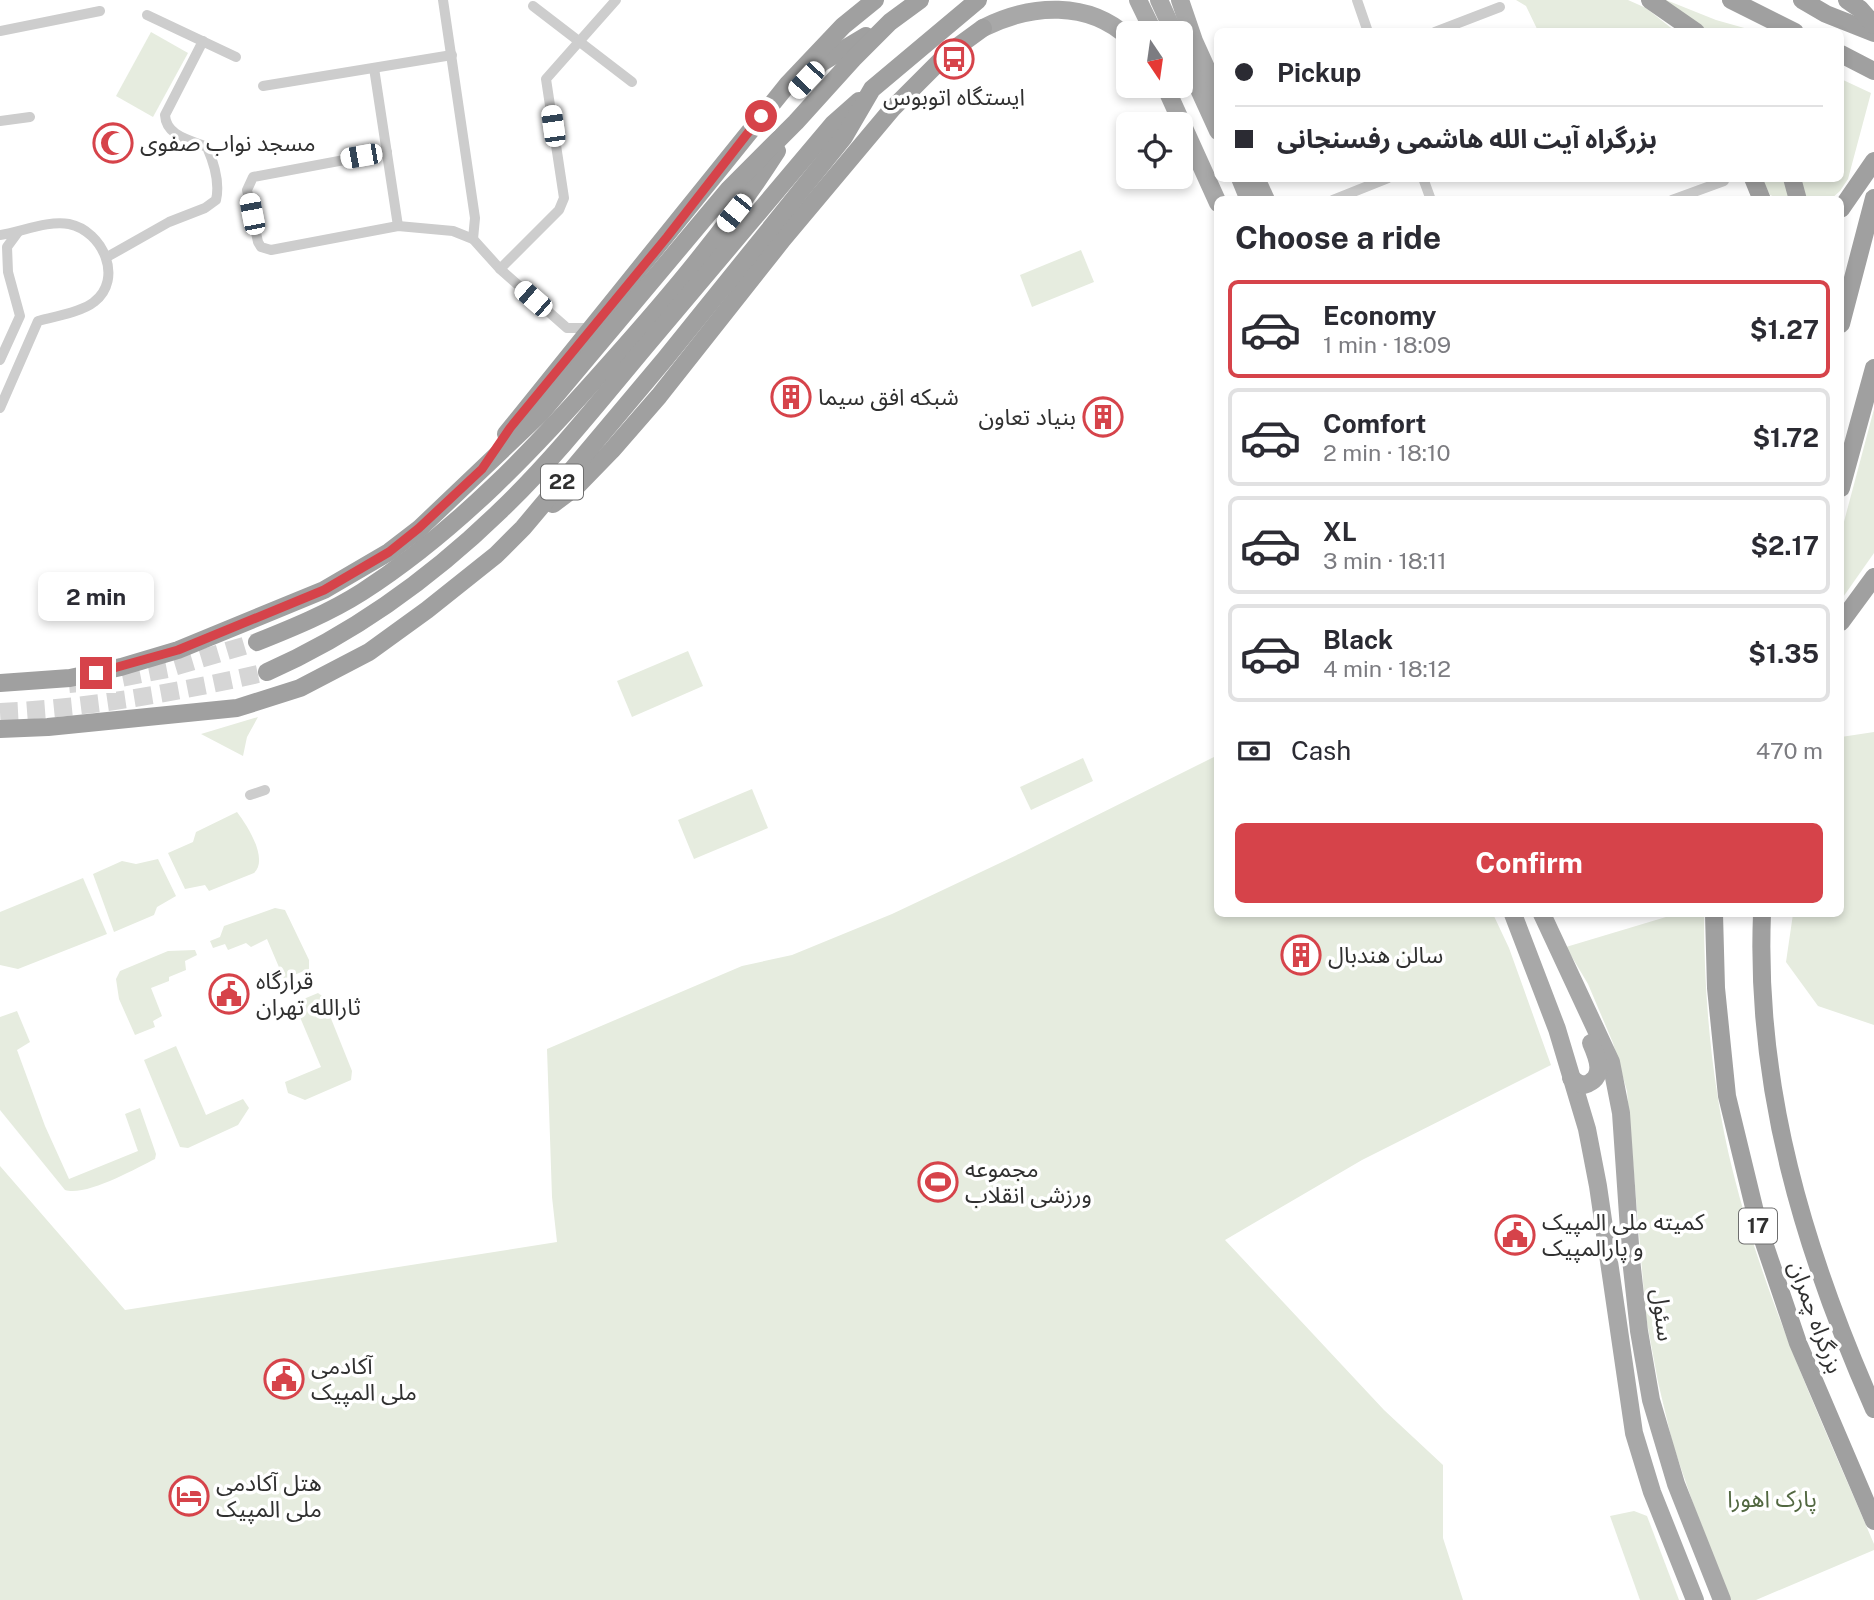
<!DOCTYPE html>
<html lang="en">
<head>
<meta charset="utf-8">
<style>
	body { margin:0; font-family:"Public Sans","Noto Sans Arabic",sans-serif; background:#f7f7f7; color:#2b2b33; height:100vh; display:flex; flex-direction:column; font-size:26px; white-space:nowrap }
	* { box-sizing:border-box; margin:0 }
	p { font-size:23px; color:#7c7c81 }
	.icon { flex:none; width:38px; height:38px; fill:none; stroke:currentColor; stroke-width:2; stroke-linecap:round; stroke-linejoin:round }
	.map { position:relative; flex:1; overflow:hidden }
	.panel { position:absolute; left:1214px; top:196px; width:630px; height:721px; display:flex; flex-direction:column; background:#fff; border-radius:10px; box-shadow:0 4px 10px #0003 }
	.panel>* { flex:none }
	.banner { position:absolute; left:1214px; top:28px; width:630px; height:154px; border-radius:10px; box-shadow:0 4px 10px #0003; display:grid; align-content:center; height:154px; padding:0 21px; background:#fff }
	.needle { width:46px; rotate:167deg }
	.controls { position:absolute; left:1116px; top:21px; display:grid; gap:14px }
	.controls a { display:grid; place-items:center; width:77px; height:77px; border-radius:10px; background:#fff; box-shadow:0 4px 10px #0003; font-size:35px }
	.end { position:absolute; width:32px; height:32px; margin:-16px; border:9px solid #d6434a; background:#fff; box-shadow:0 0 0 4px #fff }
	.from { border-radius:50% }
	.bubble { position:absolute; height:49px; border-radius:10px; background:#fff; box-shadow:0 4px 10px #0003; font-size:23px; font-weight:700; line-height:49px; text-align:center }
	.car { position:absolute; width:21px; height:42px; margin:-21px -10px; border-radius:9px; box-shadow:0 0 5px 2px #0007; background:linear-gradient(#fff 24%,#345 0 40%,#fff 0 76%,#345 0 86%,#fff 0) }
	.banner b { display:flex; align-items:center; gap:24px; height:66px; font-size:26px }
	.banner b+b { border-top:2px solid #e1e1e2 }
	.banner i { width:18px; height:18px; background:#2b2b33 }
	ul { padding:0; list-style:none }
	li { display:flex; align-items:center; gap:21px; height:98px; margin:0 14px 10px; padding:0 7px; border:4px solid #e1e1e2; border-radius:10px }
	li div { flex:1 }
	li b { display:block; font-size:26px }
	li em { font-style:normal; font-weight:700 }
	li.active { border-color:#d6434a }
	li>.icon { width:63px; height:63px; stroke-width:1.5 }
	h2 { padding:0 21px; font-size:32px; line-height:84px }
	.pay { display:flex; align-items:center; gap:18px; height:77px; padding:0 21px; font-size:26px }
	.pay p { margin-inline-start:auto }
	.button { display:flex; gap:14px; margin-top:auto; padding:14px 21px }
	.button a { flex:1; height:80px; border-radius:10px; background:#d6434a; color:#fff; font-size:28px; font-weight:700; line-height:80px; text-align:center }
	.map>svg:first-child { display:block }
	.green { fill:#e6ecdf }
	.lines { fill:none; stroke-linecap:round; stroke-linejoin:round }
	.trunk-tunnel { stroke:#d6d6d6; stroke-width:18; stroke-dasharray:18 9; stroke-linecap:butt }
	.minor { stroke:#cdcdcd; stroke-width:10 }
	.primary { stroke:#a8a8a8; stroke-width:18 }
	.trunk { stroke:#a0a0a0; stroke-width:18 }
	.route { stroke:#d6434a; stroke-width:9 }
	.labels { text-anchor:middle; stroke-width:7; stroke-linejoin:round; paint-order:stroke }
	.shield { fill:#fff; stroke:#6e6e6e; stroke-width:2 }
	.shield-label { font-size:21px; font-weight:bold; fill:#303030 }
	.poi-label { font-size:23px; fill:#303030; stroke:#fff; text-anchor:start }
	.street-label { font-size:23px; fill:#303030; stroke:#fff }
	.park-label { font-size:23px; fill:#526841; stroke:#fff }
</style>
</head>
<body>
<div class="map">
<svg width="1874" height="1600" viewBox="0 0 1874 1600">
	<rect width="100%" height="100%" fill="#fff"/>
	<g class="green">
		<polygon points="1516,0 1628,0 1646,8 1675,31 1538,31 1526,6"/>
		<polygon points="1658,0 1666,0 1716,20 1755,31 1702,31"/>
		<polygon points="151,32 188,53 153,117 116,96"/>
		<polygon points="1841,79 1871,93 1848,179 1840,191 1831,199 1780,199 1770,195 1762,179 1841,178"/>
		<polygon points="1081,250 1094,282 1032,307 1020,275"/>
		<polygon points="1874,409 1874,553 1841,600 1841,533"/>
		<polygon points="688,651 703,686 632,717 617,681"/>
		<polygon points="258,717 247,737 243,756 201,734"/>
		<polygon points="1874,732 1874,1025 1818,1006 1786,962 1793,914 1841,914 1841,737"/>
		<polygon points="1218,755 1218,914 1493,914 1509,948 1551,1065 1362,1160 1225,1240 1384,1410 1443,1465 1443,1538 1463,1600 0,1600 0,1166 125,1310 557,1242 552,1197 547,1049 742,966 792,955 892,914 1021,853"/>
		<polygon points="1083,758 1093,781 1031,810 1020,787"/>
		<polygon points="752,789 768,828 694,859 678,820"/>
		<path d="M237,812C247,825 269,859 254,873L209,891L205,885L185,889L168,853L193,842L196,832Z"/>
		<polygon points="158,859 176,896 157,907 154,915 114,932 93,874 122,861 136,864"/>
		<polygon points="83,878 107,934 18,969 0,965 0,912"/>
		<polygon points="275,908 285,910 309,960 309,969 284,979 267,939 251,947 246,943 228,950 225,944 213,948 210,941 220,937 224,926"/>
		<path d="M1676,914H1704C1704,1000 1712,1088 1733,1172C1765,1301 1822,1422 1874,1544V1550L1756,1600H1731L1694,1506L1673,1445L1658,1382L1646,1317L1627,1091L1613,1043L1588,984L1566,947Z"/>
		<polygon points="195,950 197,955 185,961 186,970 169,977 169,981 151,988 162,1016 153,1021 155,1027 135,1035 119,999 116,979 120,971 168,951"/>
		<polygon points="318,993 322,996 352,1071 351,1080 305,1100 288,1093 285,1082 321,1067 294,1003"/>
		<path d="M17,1011L30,1042L17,1050L45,1126L69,1179L138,1151L125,1114L140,1108L156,1154L155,1159C135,1169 85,1197 65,1190L0,1110V1017Z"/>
		<polygon points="176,1046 206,1115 243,1099 249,1108 238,1125 188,1148 180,1147 144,1060"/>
		<polygon points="1634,1511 1647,1516 1679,1600 1640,1600 1610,1516"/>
	</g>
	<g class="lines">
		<g class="trunk-tunnel">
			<polyline points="69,684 111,680 167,669 257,642"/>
			<path d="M0,712C91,708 179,692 267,672"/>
		</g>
		<g class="minor">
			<polyline points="443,0 475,218 473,239"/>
			<polyline points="1357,0 1368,32"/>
			<polyline points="533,6 632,82"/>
			<polyline points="147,15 236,57"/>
			<polyline points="0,31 100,11"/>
			<polyline points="1435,32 1500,7"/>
			<polyline points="374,68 398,226"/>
			<polyline points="263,86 452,55"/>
			<polyline points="0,121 30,117"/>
			<polyline points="387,152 253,177 247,190 258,242 261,247 271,250 398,226 453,231 473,239 500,269 567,328 590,328"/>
			<polyline points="1423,178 1431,200"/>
			<polyline points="1333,200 1388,178"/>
			<polyline points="1672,200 1724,181"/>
			<path d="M0,235C21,232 48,220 69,224C103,231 124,279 94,302C82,312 53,317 38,321L0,408"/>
			<path d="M107,257L169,222L205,208L216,200C220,183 214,163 207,147C190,140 166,136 165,115L203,41"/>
			<polyline points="500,269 559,210 564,198 546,79 616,0"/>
			<polyline points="0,360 20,316 8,272 7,247 18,232"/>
			<polyline points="250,795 265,790"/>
		</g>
		<g class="primary">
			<polyline points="1138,0 1154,33"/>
			<polyline points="1159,0 1174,33"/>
			<polyline points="1180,0 1194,41 1218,94"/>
			<path d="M983,28C1031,4 1088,0 1129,38"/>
			<polyline points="1181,50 1218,131"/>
			<polyline points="1165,86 1218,203"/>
			<polyline points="1240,178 1249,200"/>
			<polyline points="1256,178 1266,200"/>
			<polyline points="1513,914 1557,1029 1587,1129 1598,1186 1634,1433 1652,1492 1695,1600"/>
			<polyline points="1542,914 1611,1062 1621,1113 1631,1259 1639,1331 1651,1400 1676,1484 1722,1600"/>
			<path d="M1571,1078L1578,1083L1584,1085C1606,1078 1598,1059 1591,1043"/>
		</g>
		<g class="trunk">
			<polyline points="1650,0 1696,32"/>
			<polyline points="1731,0 1795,32"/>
			<polyline points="1802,0 1826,14 1874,33"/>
			<polyline points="1847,0 1860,9 1874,25"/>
			<polyline points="1841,54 1874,71"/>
			<polyline points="807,79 821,63 866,36"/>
			<polyline points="1753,178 1762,200"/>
			<polyline points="1792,178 1798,200"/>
			<polyline points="1841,209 1874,161"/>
			<polyline points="1841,324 1874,198"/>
			<polyline points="506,434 788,84 843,26 875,0"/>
			<polyline points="1841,488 1874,368"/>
			<polyline points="553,504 577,486 612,450 659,396 783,239 892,109 946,55 983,28"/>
			<polyline points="1841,622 1874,577"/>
			<path d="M257,642C292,628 329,613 362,592C458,530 535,448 610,363C670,296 729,226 777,151"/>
			<path d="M267,672C355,633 432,577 501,510C553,460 599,402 645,347C708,273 770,198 833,124L859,101"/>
			<polyline points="0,683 70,678 121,667 178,650 324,590 389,552 419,529 541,413 729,189 796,122 853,59 890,22 920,0"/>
			<polyline points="0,729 48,727 237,708 300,688 369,652 427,610 496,555 523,528 665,359 844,137 872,89 978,0"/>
			<polyline points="1714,914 1716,988 1727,1096 1759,1228 1798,1343 1874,1521"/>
			<path d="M1762,914C1755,1088 1804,1251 1874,1409"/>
		</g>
	</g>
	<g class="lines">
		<polyline class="route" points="96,673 178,650 324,590 389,552 419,528 482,469 510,428 667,237 761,116"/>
	</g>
	<defs>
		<g id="bus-ring" transform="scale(2.0125)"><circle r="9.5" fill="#fff" stroke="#d6434a" stroke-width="1.5"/><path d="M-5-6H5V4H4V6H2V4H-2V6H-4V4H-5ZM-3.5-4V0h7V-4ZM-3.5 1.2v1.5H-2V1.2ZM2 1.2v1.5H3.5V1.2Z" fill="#d6434a"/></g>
		<g id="mosque-ring" transform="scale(2.0125)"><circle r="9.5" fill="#fff" stroke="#d6434a" stroke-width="1.5"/><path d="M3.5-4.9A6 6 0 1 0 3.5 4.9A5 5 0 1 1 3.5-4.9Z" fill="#d6434a"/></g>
		<g id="building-ring" transform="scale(2.0125)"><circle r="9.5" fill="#fff" stroke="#d6434a" stroke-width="1.5"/><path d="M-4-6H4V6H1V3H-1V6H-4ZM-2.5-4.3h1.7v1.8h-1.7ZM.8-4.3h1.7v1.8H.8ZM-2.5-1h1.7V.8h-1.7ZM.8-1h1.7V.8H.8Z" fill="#d6434a"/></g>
		<g id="civic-ring" transform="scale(2.0125)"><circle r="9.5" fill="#fff" stroke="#d6434a" stroke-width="1.5"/><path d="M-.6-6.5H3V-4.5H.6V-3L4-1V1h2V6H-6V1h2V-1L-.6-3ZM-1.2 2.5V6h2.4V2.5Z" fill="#d6434a"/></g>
		<g id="stadium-ring" transform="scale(2.0125)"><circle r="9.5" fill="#fff" stroke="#d6434a" stroke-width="1.5"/><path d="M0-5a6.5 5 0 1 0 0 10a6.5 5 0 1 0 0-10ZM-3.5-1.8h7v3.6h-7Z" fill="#d6434a"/></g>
		<g id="hotel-ring" transform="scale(2.0125)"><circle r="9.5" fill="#fff" stroke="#d6434a" stroke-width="1.5"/><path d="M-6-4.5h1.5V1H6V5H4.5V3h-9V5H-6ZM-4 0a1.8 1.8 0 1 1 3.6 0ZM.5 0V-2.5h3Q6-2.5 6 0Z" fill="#d6434a"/></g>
	</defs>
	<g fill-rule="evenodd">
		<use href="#bus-ring" x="954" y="59"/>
		<use href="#mosque-ring" x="113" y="143"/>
		<use href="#building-ring" x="791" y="397"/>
		<use href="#building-ring" x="1103" y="417"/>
		<use href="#building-ring" x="1301" y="955"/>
		<use href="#civic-ring" x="229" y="994"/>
		<use href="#stadium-ring" x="938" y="1182"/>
		<use href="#civic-ring" x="1515" y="1235"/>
		<use href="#civic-ring" x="284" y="1379"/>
		<use href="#hotel-ring" x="189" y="1496"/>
	</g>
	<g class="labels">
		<g class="shield">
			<rect x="541" y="464.5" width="42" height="35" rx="5"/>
			<rect x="1739" y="1208.5" width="38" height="35" rx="5"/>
		</g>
		<g class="shield-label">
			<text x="562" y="489">22</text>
			<text x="1758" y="1233">17</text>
		</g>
		<g class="poi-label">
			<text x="954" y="105" text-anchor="middle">ایستگاه اتوبوس</text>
			<text x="140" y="151">مسجد نواب صفوی</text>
			<text x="818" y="405">شبکه افق سیما</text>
			<text x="1076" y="425" text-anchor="end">بنیاد تعاون</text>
			<text x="1328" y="963">سالن هندبال</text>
			<text x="256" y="989">قرارگاه<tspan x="256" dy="26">ثارالله تهران</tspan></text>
			<text x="965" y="1177">مجموعه<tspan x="965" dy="26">ورزشی انقلاب</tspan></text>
			<text x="1542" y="1230">کمیته ملی المپیک<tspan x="1542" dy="26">و پارالمپیک</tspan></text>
			<text x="311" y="1374">آکادمی<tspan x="311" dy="26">ملی المپیک</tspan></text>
			<text x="216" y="1491">هتل آکادمی<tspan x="216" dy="26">ملی المپیک</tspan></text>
		</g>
		<g class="street-label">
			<text transform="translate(1663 1315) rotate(83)" y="8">سئول</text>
			<text transform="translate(1816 1317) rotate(70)" y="8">بزرگراه چمران</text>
		</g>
		<g class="park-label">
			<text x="1772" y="1507">پارک اهورا</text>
		</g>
	</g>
</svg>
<div class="controls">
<a><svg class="needle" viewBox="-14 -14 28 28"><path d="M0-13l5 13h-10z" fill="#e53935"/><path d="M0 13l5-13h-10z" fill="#7c7c81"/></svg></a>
<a><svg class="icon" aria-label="locate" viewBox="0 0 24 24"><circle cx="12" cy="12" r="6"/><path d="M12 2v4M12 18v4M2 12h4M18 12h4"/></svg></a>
</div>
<i class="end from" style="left:761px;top:116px"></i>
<i class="end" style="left:96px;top:673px"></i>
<div class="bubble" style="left:38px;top:572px;width:116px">2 min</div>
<i class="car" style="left:806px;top:80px;rotate:223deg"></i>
<i class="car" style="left:553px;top:126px;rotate:352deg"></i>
<i class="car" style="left:361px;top:156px;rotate:260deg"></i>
<i class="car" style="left:734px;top:213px;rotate:219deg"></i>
<i class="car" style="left:252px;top:214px;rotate:349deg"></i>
<i class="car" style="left:533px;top:299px;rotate:311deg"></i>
<div class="banner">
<b><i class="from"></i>Pickup</b>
<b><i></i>بزرگراه آیت الله هاشمی رفسنجانی</b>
</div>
<section class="panel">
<h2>Choose a ride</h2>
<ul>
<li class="active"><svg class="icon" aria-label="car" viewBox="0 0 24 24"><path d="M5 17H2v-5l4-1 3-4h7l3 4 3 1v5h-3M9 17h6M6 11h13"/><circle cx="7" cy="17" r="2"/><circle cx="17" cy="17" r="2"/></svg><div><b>Economy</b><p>1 min · 18:09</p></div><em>$1.27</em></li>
<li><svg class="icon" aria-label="car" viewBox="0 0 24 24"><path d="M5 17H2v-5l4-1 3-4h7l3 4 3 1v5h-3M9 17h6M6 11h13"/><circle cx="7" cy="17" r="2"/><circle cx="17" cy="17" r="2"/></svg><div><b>Comfort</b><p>2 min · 18:10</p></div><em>$1.72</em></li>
<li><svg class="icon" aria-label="car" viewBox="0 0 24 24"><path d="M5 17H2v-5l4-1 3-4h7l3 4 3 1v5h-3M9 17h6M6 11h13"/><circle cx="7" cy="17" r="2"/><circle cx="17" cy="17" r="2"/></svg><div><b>XL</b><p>3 min · 18:11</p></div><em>$2.17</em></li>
<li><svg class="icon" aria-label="car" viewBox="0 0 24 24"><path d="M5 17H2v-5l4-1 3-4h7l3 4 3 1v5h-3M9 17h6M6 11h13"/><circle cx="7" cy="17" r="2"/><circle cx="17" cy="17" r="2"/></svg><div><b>Black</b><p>4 min · 18:12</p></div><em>$1.35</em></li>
</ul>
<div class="pay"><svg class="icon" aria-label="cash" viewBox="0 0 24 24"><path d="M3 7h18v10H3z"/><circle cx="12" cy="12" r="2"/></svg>Cash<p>470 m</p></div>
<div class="button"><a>Confirm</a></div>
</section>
</div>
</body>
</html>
